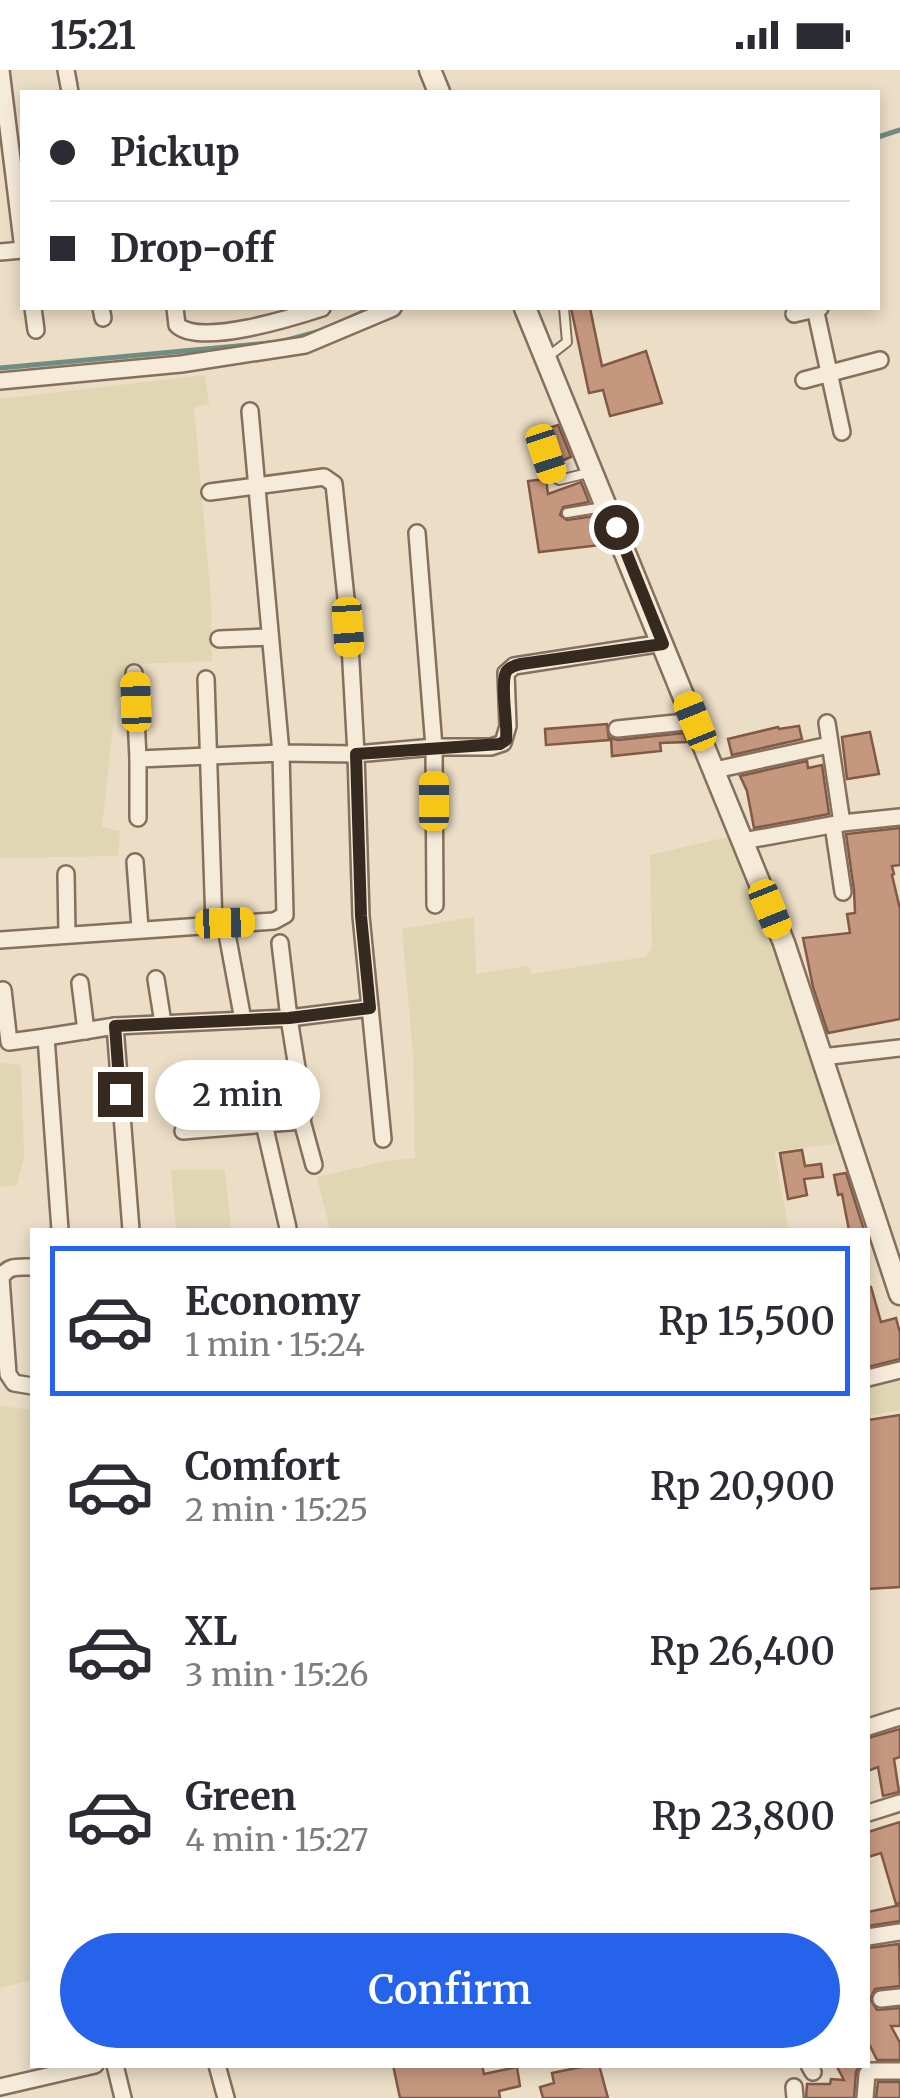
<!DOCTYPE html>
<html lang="en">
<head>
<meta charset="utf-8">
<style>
	body { margin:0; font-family:Merriweather,serif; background:#f2f2f3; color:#2b2b33; height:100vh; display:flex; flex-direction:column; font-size:38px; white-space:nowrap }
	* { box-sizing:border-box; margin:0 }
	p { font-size:32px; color:#7c7c81 }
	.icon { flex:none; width:55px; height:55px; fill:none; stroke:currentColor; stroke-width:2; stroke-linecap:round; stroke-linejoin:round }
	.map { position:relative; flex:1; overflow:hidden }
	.sheet { position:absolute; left:30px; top:1158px; width:840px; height:840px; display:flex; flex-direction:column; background:#fff; border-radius:0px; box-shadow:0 5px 15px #0003 }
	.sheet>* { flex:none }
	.banner { position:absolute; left:20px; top:20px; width:860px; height:220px; border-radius:0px; box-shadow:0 5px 15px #0003; display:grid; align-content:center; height:220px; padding:0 30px; background:#fff }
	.end { position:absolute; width:45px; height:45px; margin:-22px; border:12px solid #362920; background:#fff; box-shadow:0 0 0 5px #fff }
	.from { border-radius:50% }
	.bubble { position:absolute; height:70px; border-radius:35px; background:#fff; box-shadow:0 5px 15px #0003; font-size:32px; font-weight:600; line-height:70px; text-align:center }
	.car { position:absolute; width:30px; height:60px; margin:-30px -15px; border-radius:12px; box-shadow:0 0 8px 2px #0007; background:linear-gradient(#f5c518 24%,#345 0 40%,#f5c518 0 76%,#345 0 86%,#f5c518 0) }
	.banner b { display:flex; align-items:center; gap:35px; height:95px; font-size:38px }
	.banner b+b { border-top:2px solid #e1e1e2 }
	.banner i { width:25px; height:25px; background:#2b2b33 }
	ul { padding:18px 0 0; list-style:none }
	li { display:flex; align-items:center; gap:30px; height:150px; margin:0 20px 15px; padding:0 10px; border:5px solid transparent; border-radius:0px }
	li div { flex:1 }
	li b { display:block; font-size:38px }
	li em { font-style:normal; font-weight:600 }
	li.current { border-color:#2563eb }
	li>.icon { width:90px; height:90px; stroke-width:1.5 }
	.primary-button { display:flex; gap:20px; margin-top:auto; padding:20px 30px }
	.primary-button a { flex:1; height:115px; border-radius:60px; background:#2563eb; color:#fff; font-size:40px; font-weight:600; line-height:115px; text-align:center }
	.status { display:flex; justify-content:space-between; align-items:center; height:70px; padding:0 50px; background:#fff; direction:ltr }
	.status svg { height:28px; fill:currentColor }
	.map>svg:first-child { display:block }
	.farmland { fill:#e0d6b4 }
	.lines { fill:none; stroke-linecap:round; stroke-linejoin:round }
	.stream { stroke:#6f8d83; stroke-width:5 }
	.building { fill:#c6977f; stroke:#825945; stroke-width:2.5 }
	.service-casing { stroke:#856f5d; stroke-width:12 }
	.minor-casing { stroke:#856f5d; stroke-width:20 }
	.tertiary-casing { stroke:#856f5d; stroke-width:25 }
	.service { stroke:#f6ebd9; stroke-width:8 }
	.minor { stroke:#f6ebd9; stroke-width:15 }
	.tertiary { stroke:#f6ebd9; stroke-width:20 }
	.route { stroke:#362920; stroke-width:12 }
</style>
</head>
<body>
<div class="status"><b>15:21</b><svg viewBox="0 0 49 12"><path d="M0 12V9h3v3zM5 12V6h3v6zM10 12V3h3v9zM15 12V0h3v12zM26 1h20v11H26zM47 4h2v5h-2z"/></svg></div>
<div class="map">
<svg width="900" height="2028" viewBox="0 0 900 2028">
	<rect width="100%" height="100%" fill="#ebddc6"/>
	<g class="farmland">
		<polygon points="205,305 209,334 194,338 211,529 212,591 133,594 115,639 102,757 120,761 118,786 0,788 0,329"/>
		<polygon points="732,766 765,843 841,1073 774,1081 789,1160 330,1160 317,1107 387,1091 415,1088 413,984 402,859 474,847 476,904 529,896 531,904 645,887 652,878 650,785"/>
		<polygon points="0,993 21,995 24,1087 17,1115 0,1117"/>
		<polygon points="171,1100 225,1100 231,1160 176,1160"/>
		<polygon points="900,1307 900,1340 868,1346 868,1314"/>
		<polygon points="0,1336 32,1340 32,1910 0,1918"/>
	</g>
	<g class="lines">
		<g class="stream">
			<polyline points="878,67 900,60"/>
			<polyline points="352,247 372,238"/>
			<polyline points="0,298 280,272 324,260"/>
		</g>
	</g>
	<g class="building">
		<polygon points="571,238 590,238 602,296 646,281 662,333 610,346 603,320 589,323"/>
		<polygon points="558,355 571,387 561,391 549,358"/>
		<polygon points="546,409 548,424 581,412 589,432 563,437 560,445 567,450 595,446 601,475 539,482 528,411"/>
		<polygon points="607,654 609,670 546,675 545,659"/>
		<polygon points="799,656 802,669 732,685 728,669 778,657 779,659"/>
		<polygon points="870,662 879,704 847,709 842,667"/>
		<polygon points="684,663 687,672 660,673 661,681 612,686 611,668 618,670"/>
		<polygon points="807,691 808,698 822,695 829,744 754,758 747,721 740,706"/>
		<polygon points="900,758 900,795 892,796 894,804 892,805 900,839 900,949 828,963 813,917 803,868 850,863 847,844 855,843 854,820 846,764"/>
		<polygon points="802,1080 805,1096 821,1094 823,1107 804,1109 807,1125 788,1129 780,1083"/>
		<polygon points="846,1103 864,1160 849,1160 842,1124 838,1125 834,1105"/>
		<polygon points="868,1217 871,1217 881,1252 896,1248 900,1263 900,1289 868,1297"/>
		<polygon points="900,1345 900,1517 868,1519 868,1350"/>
		<polygon points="900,1659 900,1687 894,1689 899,1722 883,1726 878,1697 868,1701 868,1668"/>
		<polygon points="900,1752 900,1833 896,1834 881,1783 868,1787 868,1762"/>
		<polygon points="900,1835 900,1851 868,1856 868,1842"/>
		<polygon points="899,1874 900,1916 875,1919 870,1929 877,1940 900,1938 900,1956 891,1956 900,1973 900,1990 877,1990 868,1972 868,1878"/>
		<polygon points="393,1995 482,1995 484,2004 517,1997 520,2016 499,2021 500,2028 400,2028"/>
		<polygon points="591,1995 599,1995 608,2028 543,2028 540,2017 554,2013 552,2003"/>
		<polygon points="836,1995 860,1995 856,2002 854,2028 806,2028 807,2014 830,2014 831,2009 844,2010"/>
		<polygon points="878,2012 900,2012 900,2028 876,2028"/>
	</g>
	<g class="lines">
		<g class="service-casing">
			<g id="service">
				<polyline points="549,286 567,272 564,238"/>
				<polyline points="546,384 553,406 559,410 588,403"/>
				<polyline points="567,443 603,437"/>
			</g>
		</g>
		<g class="minor-casing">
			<g id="minor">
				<polyline points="1,0 22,171"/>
				<polyline points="66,0 70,22"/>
				<polyline points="0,182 22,180"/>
				<polyline points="33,238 36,260"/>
				<polyline points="101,238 103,248"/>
				<path d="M175,238L177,255C200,277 294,247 322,238"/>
				<polyline points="815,238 842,362"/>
				<polyline points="794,244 820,238"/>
				<polyline points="804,310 880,290"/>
				<polyline points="0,311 181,294 305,275 393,238"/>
				<polyline points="210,422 324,407 334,414 349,557 356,684 281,683 250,341"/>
				<polyline points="219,569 270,567"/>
				<polyline points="134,603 138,689"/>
				<polyline points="206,609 214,854"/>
				<polyline points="827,653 842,753"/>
				<polyline points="617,659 695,651"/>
				<polyline points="715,700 829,675"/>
				<polyline points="833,755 843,822"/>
				<polyline points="743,771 842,753 900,747"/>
				<polyline points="135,792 140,858"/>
				<polyline points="66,804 67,864"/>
				<polyline points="435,835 434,677 491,677 503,673 508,656 506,603 514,596 663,573"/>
				<polyline points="225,853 243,950"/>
				<polyline points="0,870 274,851 285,845 281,683 138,689 138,748"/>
				<polyline points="280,873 289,948 370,938"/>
				<polyline points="156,909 163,953"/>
				<polyline points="80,913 86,961"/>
				<polyline points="3,920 9,972 46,967"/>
				<polyline points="115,956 131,1160"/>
				<polyline points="822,987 900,978"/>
				<polyline points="302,1051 314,1095"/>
				<polyline points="264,1054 288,1158"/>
				<polyline points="383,1069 361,846 356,684 434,677 417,463"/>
				<polyline points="60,1160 46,967 115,956 289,948 304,1041 302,1051 183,1061"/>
				<path d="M32,1197C18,1197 8,1195 1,1208L8,1304L14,1313L32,1316"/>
				<polyline points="868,1308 900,1300"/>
				<polyline points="868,1657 900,1647"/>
				<polyline points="868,1743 900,1733"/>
				<polyline points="868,1867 900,1862"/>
				<polyline points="881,1929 900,1927"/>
				<polyline points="115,1995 123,2028"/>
				<polyline points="217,1995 226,2028"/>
				<polyline points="809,1995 813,2002"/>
				<polyline points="0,2017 95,1995"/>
				<polyline points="794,2017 795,2028"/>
				<polyline points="865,2028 867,2004 871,2001 900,2001"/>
			</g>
		</g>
		<g class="tertiary-casing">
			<g id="tertiary">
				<polyline points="430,0 439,22"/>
				<polyline points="525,238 784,873 900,1224"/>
			</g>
		</g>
		<use href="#service" class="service"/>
		<use href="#minor" class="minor"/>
		<use href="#tertiary" class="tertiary"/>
	</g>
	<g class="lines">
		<path class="route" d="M120,1024L115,956L289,948L370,938L361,846L356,684L500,674L506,670C508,653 500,615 506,602C509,597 516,595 521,594L663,574L616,457"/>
	</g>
</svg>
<i class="end from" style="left:616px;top:457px"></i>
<i class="end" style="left:120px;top:1024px"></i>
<div class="bubble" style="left:155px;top:990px;width:165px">2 min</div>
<i class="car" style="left:546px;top:384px;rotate:162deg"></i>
<i class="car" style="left:348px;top:557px;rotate:176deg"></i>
<i class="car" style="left:136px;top:632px;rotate:358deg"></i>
<i class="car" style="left:695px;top:651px;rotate:338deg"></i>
<i class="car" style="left:434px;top:731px;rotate:0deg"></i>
<i class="car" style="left:770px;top:839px;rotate:158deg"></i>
<i class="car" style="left:225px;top:853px;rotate:88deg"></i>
<div class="banner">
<b><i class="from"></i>Pickup</b>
<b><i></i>Drop-off</b>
</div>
<section class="sheet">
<ul>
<li class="current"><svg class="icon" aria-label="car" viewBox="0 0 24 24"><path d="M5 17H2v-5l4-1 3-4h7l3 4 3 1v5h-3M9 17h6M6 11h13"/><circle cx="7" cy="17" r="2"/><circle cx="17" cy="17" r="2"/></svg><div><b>Economy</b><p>1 min · 15:24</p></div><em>Rp 15,500</em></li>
<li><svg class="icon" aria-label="car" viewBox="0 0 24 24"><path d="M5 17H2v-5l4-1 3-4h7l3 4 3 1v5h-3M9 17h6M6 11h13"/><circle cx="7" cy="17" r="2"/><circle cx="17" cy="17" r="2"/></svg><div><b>Comfort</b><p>2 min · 15:25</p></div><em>Rp 20,900</em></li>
<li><svg class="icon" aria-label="car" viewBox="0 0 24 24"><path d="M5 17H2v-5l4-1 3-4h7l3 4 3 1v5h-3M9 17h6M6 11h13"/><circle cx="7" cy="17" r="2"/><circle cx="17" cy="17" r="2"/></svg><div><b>XL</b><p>3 min · 15:26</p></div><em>Rp 26,400</em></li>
<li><svg class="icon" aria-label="car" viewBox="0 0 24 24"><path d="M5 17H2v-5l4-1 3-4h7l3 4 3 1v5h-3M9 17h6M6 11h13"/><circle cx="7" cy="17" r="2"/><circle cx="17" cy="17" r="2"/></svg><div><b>Green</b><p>4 min · 15:27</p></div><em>Rp 23,800</em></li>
</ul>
<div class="primary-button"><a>Confirm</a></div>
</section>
</div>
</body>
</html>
